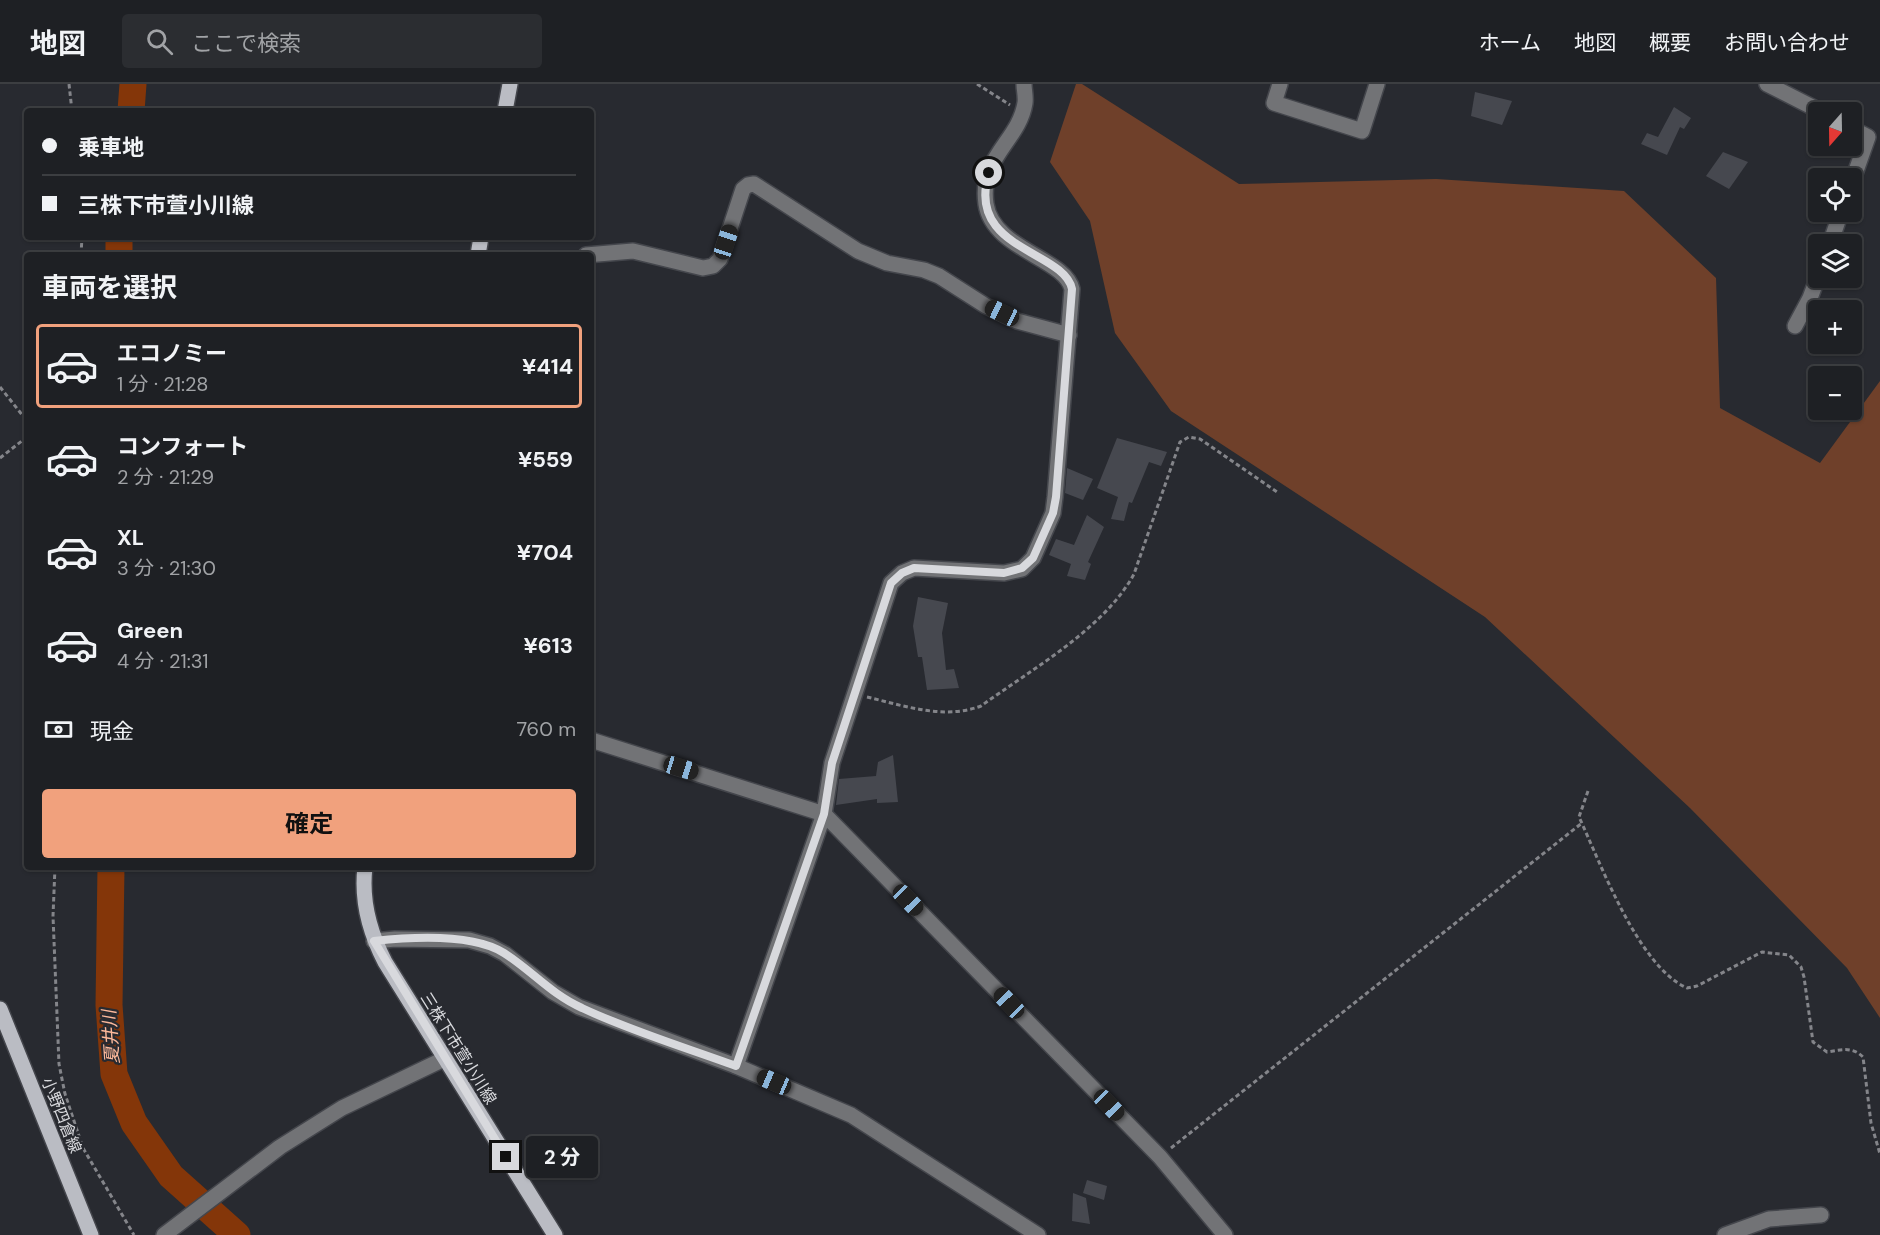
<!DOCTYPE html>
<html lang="ja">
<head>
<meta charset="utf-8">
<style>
	body { margin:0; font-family:"DM Sans","Noto Sans JP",sans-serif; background:#2b2d31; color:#f1f3f6; height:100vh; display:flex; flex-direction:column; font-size:22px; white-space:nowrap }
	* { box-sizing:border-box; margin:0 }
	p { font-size:20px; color:#a1a3a6 }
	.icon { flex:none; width:33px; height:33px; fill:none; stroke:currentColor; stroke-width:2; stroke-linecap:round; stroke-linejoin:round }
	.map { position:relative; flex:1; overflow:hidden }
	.details { position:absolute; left:24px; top:168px; width:570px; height:618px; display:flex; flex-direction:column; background:#1e2024; border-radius:6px; box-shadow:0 2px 4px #0004,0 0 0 2px #3c3e41 }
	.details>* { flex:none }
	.hud { position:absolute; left:24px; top:24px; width:570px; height:132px; border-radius:6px; box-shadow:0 2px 4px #0004,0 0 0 2px #3c3e41; display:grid; align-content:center; height:132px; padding:0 18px; background:#1e2024 }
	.needle { width:39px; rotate:200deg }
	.buttons { position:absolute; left:1808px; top:18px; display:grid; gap:12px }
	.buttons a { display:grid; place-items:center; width:54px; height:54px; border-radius:6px; background:#1e2024; box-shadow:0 2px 4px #0004,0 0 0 2px #3c3e41; font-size:30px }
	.end { position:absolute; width:27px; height:27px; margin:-14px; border:8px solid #d8d9dd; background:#111; box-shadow:0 0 0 3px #111 }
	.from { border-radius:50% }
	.bubble { position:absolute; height:42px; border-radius:6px; background:#1e2024; box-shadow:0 2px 4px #0004,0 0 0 2px #3c3e41; font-size:20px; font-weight:700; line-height:42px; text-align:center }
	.car { position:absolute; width:18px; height:36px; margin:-18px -9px; border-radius:8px; box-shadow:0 0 4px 2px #0007; background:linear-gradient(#222 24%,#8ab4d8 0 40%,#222 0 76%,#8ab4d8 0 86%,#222 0) }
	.hud b { display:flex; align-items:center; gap:21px; height:57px; font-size:22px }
	.hud b+b { border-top:2px solid #3c3e41 }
	.hud i { width:15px; height:15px; background:#f1f3f6 }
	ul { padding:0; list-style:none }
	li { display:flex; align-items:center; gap:18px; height:84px; margin:0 12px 9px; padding:0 6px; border:3px solid transparent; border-radius:6px }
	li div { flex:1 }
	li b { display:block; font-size:22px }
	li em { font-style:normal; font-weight:700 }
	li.on { border-color:#f1a17d }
	li>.icon { width:54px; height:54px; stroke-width:1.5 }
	h2 { padding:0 18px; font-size:27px; line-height:72px }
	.pay { display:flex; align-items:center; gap:15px; height:66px; padding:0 18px; font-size:22px }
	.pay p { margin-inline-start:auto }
	.button { display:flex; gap:12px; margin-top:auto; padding:12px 18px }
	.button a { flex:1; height:69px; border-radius:6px; background:#f1a17d; color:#111; font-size:24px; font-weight:700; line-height:69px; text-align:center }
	header { display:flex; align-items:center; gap:36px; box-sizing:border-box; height:84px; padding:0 30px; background:#1e2024; border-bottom:2px solid #3c3e41 }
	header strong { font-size:28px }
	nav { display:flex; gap:33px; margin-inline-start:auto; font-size:21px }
	.search { width:420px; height:54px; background:#2b2d31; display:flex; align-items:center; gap:15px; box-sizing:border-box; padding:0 21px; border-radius:6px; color:#a1a3a6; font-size:22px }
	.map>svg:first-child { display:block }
	.green { fill:#6f402a }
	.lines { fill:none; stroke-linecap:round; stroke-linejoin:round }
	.river { stroke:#843609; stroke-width:27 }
	.building { fill:#46484f }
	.minor-casing { stroke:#44464c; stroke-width:18 }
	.major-casing { stroke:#44464c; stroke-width:18 }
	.path { stroke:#84858a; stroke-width:3; stroke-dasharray:4.5 3; stroke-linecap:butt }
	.minor { stroke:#727376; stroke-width:15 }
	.major { stroke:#babcc3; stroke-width:15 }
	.route { stroke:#d8d9dd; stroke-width:8 }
	.labels { text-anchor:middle; stroke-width:4.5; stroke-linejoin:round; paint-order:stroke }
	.street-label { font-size:16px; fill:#d8d9dd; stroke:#282a30 }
	.water-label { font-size:18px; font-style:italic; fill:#fdb99b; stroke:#282a30 }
</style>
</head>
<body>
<header>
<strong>地図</strong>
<div class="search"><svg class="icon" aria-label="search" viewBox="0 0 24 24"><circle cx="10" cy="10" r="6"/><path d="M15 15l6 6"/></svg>ここで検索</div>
<nav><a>ホーム</a><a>地図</a><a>概要</a><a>お問い合わせ</a></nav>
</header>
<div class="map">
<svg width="1880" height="1151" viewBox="0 0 1880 1151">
	<rect width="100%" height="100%" fill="#282a30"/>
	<polygon class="green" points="1076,0 1082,0 1239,100 1436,95 1624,107 1716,194 1720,324 1820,379 1880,297 1880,934 1847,884 1690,724 1485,533 1171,327 1115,249 1090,137 1050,78"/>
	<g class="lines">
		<g class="river">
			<polyline points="131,27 133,0"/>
			<polyline points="119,171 119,153"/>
			<polyline points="111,783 109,921 114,990 134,1039 171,1092 237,1151"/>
		</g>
	</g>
	<g class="building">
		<polygon points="1475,8 1512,17 1502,41 1471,32"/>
		<polygon points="1674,23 1691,34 1684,45 1680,43 1667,71 1641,60 1647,49 1658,53"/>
		<polygon points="1723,68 1748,78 1729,105 1706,92"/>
		<polygon points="1117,354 1167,368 1161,382 1149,378 1132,419 1129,418 1124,437 1111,435 1118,413 1097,404"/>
		<polygon points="1067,384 1093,395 1083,416 1065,409"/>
		<polygon points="1087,431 1104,443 1088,478 1091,480 1085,496 1067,492 1071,480 1049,471 1056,455 1074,461"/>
		<polygon points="918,513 948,519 942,549 946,586 954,585 959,604 927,606 922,573 918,573 913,542"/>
		<polygon points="893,671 898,718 877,719 877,715 836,721 839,695 876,692 878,678"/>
		<polygon points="1087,1096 1107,1102 1104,1116 1083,1109"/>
		<polygon points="1073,1109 1086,1114 1090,1140 1072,1137"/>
	</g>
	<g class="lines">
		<g class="minor-casing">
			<g id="minor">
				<polyline points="1280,0 1274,19 1362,47 1377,0"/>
				<polyline points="1767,0 1822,28"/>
				<polyline points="1851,44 1868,53 1851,101"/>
				<polyline points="1830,160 1841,128"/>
				<polyline points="586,171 633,167 703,184 713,182 720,175 743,105 748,101 754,100 858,167 887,179 924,186 939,192 986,222 1017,237 1069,251"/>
				<polyline points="1795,242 1810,214 1818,193"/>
				<polyline points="591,656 824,730 1160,1073 1225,1151"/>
				<polyline points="374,857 395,855 469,856 490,862 505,870 553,908 579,923 736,982 851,1031 1038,1151"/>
				<path d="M736,982L824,730L832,679L891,499L902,489L914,484L1004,489L1022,485L1033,474L1053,429L1055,413L1072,205C1065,174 993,166 986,120C979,73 1019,57 1025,19C1026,13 1024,6 1024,0"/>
				<polyline points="164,1151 280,1063 342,1024 444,975"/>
				<polyline points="1725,1151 1769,1135 1821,1131"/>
			</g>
		</g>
		<g class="major-casing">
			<g id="major">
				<polyline points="505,27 510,0"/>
				<polyline points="478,171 481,153"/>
				<path d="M365,783C361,816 370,849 385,878L555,1151"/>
				<polyline points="0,925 91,1151"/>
			</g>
		</g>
		<g class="path">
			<polyline points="69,0 72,27"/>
			<polyline points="977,0 1010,21"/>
			<polyline points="81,171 82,153"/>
			<polyline points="0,303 27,337"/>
			<polyline points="0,374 27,353"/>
			<path d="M867,613C905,622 944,636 981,622C1032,585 1104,545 1134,490L1180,358L1189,353L1200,355L1277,408"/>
			<path d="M1588,707L1579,733C1601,780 1638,882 1687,904L1697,902L1762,868L1789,871L1801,883L1804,893L1813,958L1827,968C1841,966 1852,962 1863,973L1871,1039L1880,1070"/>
			<polyline points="55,783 53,832 59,980 65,1010 83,1064 134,1151"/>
			<polyline points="1171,1064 1582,739"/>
		</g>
		<use href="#minor" class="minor"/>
		<use href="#major" class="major"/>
	</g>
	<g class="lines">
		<path class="route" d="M506,1073L374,857C411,853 472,849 504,869C531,886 552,911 582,924C631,947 684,963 736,982L824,730L832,679L891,499L902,489L914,484L1004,489L1022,484L1033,474L1053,429L1056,413L1072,205C1064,166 965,166 989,89"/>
	</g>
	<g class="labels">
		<g class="street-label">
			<text transform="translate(459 964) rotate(58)" y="6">三株下市萱小川線</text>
			<text transform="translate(62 1031) rotate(68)" y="6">小野四倉線</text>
		</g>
		<g class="water-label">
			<text transform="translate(111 953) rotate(-94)" y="6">夏井川</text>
		</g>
	</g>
</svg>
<div class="buttons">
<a><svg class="needle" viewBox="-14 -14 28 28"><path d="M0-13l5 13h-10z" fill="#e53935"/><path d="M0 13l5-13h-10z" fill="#a1a3a6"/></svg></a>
<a><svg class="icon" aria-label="locate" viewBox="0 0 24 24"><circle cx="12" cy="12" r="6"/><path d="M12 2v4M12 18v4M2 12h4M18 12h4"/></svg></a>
<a><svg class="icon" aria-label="layers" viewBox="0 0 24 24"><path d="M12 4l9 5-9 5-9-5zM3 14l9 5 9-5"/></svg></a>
<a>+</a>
<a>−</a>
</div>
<i class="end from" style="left:989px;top:89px"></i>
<i class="end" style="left:506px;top:1073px"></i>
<div class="bubble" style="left:526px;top:1052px;width:72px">2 分</div>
<i class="car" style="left:726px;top:158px;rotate:18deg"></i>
<i class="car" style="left:1002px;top:229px;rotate:295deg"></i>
<i class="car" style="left:681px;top:684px;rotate:107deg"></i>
<i class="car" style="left:908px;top:816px;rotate:136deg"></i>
<i class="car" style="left:1009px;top:919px;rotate:316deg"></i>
<i class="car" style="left:774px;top:998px;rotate:293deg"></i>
<i class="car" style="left:1109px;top:1021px;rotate:136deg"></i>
<div class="hud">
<b><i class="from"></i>乗車地</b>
<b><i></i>三株下市萱小川線</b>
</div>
<section class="details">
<h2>車両を選択</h2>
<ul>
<li class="on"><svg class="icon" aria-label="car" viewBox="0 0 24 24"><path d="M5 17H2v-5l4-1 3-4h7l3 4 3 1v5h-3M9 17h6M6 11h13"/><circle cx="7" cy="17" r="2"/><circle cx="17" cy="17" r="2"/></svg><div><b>エコノミー</b><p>1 分 · 21:28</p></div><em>¥414</em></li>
<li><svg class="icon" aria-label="car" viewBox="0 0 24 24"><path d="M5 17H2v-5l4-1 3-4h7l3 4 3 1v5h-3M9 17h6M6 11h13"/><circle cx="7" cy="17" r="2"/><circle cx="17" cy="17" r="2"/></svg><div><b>コンフォート</b><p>2 分 · 21:29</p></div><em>¥559</em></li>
<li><svg class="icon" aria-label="car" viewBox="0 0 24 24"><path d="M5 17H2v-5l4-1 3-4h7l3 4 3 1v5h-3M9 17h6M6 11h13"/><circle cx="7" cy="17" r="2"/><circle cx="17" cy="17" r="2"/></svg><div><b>XL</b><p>3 分 · 21:30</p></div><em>¥704</em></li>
<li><svg class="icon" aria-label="car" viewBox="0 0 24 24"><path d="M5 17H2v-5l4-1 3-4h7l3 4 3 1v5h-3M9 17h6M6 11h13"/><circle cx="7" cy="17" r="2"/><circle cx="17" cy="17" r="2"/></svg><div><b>Green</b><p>4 分 · 21:31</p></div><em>¥613</em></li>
</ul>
<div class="pay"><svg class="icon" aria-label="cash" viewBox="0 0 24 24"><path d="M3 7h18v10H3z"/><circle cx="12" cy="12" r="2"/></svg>現金<p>760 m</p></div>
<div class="button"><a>確定</a></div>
</section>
</div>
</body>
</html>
